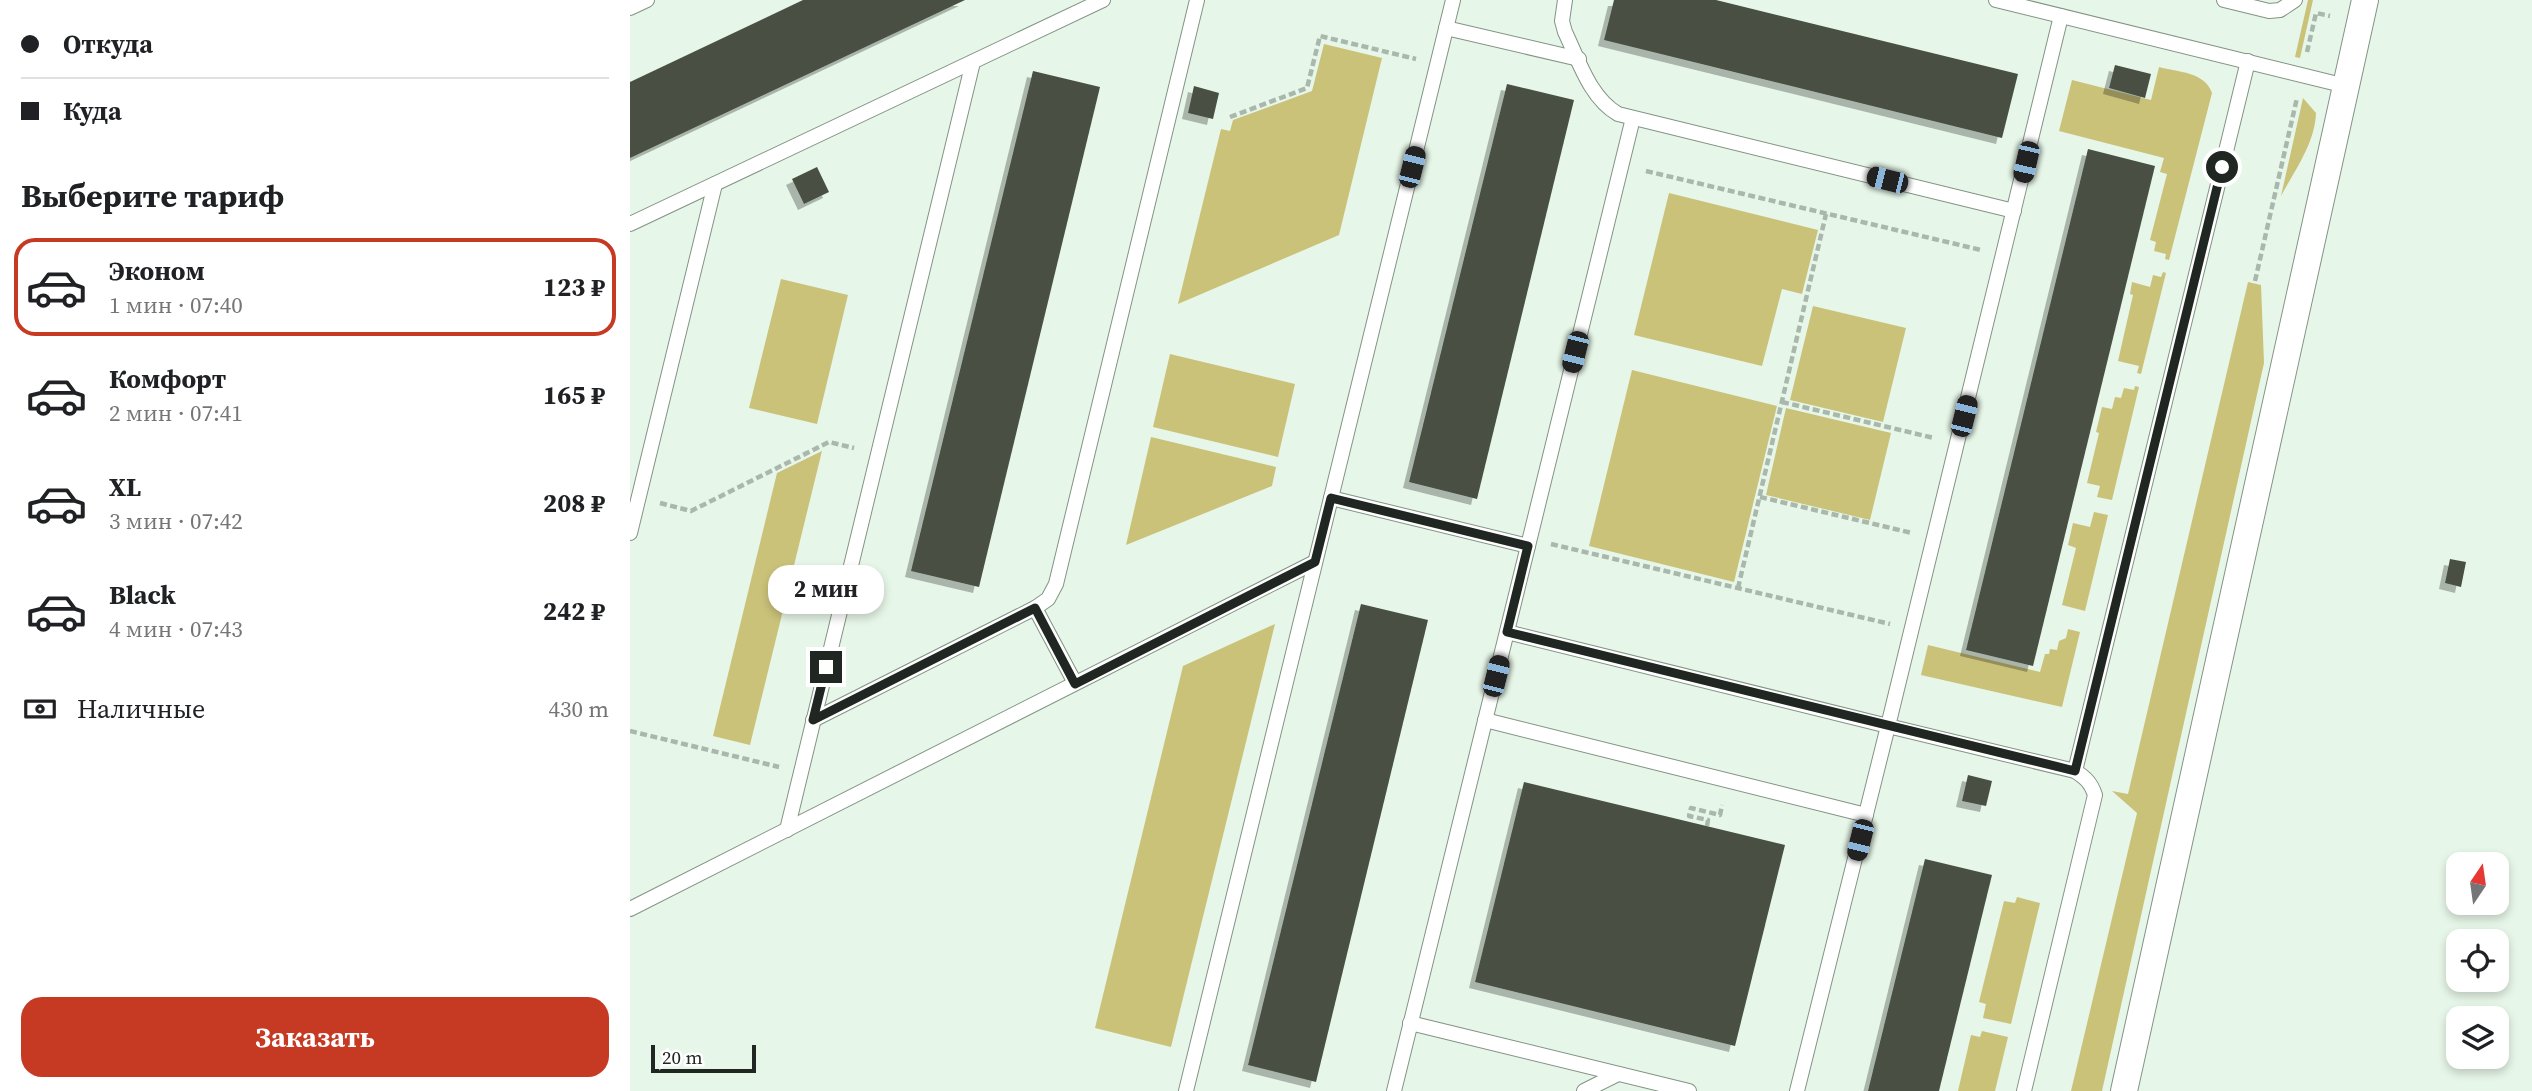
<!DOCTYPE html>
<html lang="ru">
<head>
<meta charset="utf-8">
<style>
	body { margin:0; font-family:"Source Serif 4",serif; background:#f2f2f2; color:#202124; height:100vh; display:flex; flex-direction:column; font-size:26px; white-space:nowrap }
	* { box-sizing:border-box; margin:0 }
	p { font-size:23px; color:#757577 }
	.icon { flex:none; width:38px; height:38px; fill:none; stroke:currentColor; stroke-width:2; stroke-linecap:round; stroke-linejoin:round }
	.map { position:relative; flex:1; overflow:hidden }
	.drawer { display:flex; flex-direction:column; background:#fff; width:630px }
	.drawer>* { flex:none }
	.hud { display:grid; align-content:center; height:154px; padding:0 21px; background:#fff }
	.needle { width:46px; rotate:13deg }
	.tools { position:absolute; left:1816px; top:852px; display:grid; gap:14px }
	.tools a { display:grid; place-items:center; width:63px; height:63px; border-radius:14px; background:#fff; box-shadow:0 4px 10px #0003; font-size:35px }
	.scale { position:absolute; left:21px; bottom:18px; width:105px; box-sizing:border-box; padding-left:7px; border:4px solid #202621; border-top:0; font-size:19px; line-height:24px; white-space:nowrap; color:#202621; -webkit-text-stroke:5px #fff; paint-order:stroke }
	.end { position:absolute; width:32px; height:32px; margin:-16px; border:9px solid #202621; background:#fff; box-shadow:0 0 0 4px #fff }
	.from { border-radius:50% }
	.bubble { position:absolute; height:49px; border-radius:21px; background:#fff; box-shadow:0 4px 10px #0003; font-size:23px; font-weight:700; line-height:49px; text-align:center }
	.car { position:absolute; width:21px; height:42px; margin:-21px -10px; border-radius:9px; box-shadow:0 0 5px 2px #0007; background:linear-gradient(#222 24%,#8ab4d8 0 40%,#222 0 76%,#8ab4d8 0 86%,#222 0) }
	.hud b { display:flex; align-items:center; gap:24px; height:66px; font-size:26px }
	.hud b+b { border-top:2px solid #e0e0e0 }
	.hud i { width:18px; height:18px; background:#202124 }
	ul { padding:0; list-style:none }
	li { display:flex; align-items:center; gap:21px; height:98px; margin:0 14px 10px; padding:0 7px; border:4px solid transparent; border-radius:21px }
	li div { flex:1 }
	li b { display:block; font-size:26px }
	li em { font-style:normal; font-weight:700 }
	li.on { border-color:#c63a23 }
	li>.icon { width:63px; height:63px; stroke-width:1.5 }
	h2 { padding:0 21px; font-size:32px; line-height:84px }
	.pay { display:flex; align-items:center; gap:18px; height:77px; padding:0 21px; font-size:26px }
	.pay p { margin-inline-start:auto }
	.primary-button { display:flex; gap:14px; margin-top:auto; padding:14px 21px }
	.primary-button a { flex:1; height:80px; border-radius:21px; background:#c63a23; color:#fff; font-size:28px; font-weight:700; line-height:80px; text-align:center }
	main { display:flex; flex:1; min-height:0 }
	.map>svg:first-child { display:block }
	.green { fill:#cbc27a }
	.building { fill:#4a5042; filter:url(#shadow) }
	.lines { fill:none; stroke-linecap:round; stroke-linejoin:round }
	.service-casing { stroke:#849386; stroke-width:16 }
	.minor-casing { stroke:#849386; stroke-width:28 }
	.path { stroke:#aab7ac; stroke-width:4.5; stroke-dasharray:7 3.5; stroke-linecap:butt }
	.service { stroke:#fff; stroke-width:14 }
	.minor { stroke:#fff; stroke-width:26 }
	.route { stroke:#202621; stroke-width:9 }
</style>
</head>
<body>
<main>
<section class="drawer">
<div class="hud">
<b><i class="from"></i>Откуда</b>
<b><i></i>Куда</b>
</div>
<h2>Выберите тариф</h2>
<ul>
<li class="on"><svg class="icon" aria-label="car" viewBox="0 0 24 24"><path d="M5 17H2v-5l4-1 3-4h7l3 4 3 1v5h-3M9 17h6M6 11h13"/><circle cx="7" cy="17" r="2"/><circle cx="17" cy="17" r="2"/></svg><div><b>Эконом</b><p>1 мин · 07:40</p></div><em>123 ₽</em></li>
<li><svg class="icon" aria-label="car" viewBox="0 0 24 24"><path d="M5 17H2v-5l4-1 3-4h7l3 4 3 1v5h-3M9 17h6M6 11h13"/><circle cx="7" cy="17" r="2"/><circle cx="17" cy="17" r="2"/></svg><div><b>Комфорт</b><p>2 мин · 07:41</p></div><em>165 ₽</em></li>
<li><svg class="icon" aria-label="car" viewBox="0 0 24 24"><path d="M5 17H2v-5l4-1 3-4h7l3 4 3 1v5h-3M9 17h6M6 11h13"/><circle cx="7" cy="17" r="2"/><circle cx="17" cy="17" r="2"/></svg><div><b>XL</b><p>3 мин · 07:42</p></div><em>208 ₽</em></li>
<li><svg class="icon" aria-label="car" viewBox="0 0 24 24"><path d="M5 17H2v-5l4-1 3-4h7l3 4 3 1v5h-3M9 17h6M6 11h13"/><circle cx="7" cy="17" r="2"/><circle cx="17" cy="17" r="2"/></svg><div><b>Black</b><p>4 мин · 07:43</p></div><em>242 ₽</em></li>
</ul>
<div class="pay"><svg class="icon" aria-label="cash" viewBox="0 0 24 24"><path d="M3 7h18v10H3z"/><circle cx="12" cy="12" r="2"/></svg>Наличные<p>430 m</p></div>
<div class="primary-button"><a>Заказать</a></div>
</section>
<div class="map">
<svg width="1902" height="1091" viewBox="0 0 1902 1091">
	<defs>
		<filter id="shadow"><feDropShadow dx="-6" dy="6" stdDeviation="0" flood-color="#0004"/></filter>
	</defs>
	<rect width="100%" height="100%" fill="#e6f6e8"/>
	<g class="green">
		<polygon points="1678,0 1683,0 1670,58 1665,57"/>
		<polygon points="694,44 752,58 709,235 548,304 591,129 600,131 603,120 682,91"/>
		<path d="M1529,67C1548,72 1575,72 1582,93L1539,260L1535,259L1536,254L1524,251L1526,242L1520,240L1537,174L1530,172L1534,158L1429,131L1442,80L1521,100Z"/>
		<path d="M1673,98L1686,113C1685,143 1665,170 1651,196Z"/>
		<polygon points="1039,193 1188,230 1172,294 1152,289 1132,366 1004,335"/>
		<polygon points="1533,272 1536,273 1511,374 1507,373 1509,366 1488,361 1503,295 1500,294 1502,282 1520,287 1523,275 1531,277"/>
		<polygon points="151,279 218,295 187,424 119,408"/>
		<polygon points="1618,282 1631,285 1634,363 1472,1091 1441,1091 1507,813 1482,791 1498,794"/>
		<polygon points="1183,306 1276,328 1253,422 1160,400"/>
		<polygon points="540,354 665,384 648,457 523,427"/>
		<polygon points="1002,370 1147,406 1104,582 959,546"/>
		<polygon points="1505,386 1509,387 1482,500 1467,497 1470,486 1457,483 1469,433 1466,432 1472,407 1482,409 1485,397 1491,398 1494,388 1504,390"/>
		<polygon points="1156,408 1261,433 1240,520 1136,495"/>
		<polygon points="521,437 646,467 642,486 496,545"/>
		<polygon points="192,451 120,745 83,736 147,473"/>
		<polygon points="1464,512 1478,515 1455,611 1432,605 1446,548 1438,545 1443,523 1460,527"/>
		<polygon points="645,624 541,1047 465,1028 553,666"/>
		<polygon points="1438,629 1450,632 1432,707 1291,675 1298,645 1410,672 1415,654 1419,654 1420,649 1427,650 1429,641 1436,638"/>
		<polygon points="1387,897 1410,903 1381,1024 1353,1018 1356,1004 1349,1002 1374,901 1385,903"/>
		<polygon points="1352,1031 1378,1037 1365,1091 1328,1091 1341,1035 1350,1037"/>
	</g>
	<g class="building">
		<polygon points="173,0 335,0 0,158 0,82"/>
		<polygon points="984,0 1086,0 1388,74 1372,138 974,40"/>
		<polygon points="1485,65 1521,74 1515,98 1479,88"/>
		<polygon points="403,71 470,87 349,587 281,571"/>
		<polygon points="877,84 944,100 847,499 779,482"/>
		<polygon points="564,86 589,93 583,119 558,113"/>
		<polygon points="1458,149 1525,166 1403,666 1336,650"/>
		<polygon points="187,167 199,192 174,204 162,179"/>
		<polygon points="1820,559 1836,562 1831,587 1815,583"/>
		<polygon points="731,604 798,620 686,1082 618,1065"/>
		<polygon points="1338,775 1362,781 1356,806 1332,801"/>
		<polygon points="894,782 1155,845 1105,1046 845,982"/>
		<polygon points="1295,859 1362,875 1309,1091 1238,1091"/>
	</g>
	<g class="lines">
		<g class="service-casing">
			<g id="service">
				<polyline points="823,0 701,498 898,546 1003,118"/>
				<path d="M935,0L932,21L935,32C949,61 960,98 988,114L1384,211"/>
				<polyline points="1366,0 1716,86"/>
				<polyline points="1594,0 1639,11 1650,10 1665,0"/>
				<polyline points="0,8 17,0"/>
				<polyline points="1431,16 1258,726 1445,771 1618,61"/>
				<polyline points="816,28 949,59"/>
				<polyline points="0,224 473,0"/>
				<polyline points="0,533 85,184"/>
				<polyline points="405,608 445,683"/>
				<polyline points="877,632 1258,726 1167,1091"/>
				<polyline points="183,720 405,608 418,599 426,584 567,0"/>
				<polyline points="855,720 1236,815"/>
				<polyline points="157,830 343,62"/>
				<polyline points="0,909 685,562"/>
				<polyline points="780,1023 1059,1091"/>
				<polyline points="556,1091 701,498"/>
				<polyline points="764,1091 898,546"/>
				<polyline points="954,1091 988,1074"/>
				<path d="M1394,1091L1465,795C1461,783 1456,778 1445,771"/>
			</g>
		</g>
		<g class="minor-casing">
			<polyline id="minor" points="1494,1091 1735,0"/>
		</g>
		<g class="path">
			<polyline points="1677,52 1686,13 1700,16"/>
			<polyline points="600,117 677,88 690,36 786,59"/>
			<polyline points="1016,171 1351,250"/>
			<polyline points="1625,281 1667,98"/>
			<polyline points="1152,402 1304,438"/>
			<polyline points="1130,497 1282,533"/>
			<polyline points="30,503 61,511 199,442 224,448"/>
			<polyline points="921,544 1260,624"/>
			<polyline points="1108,588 1196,214"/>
			<polyline points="0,731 149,767"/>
			<polyline points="1077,826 1078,820 1059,816 1061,808 1090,815 1092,805"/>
		</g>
		<use href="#service" class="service"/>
		<use href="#minor" class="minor"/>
	</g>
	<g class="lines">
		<polyline class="route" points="196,667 183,720 405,608 445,684 685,562 701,498 898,546 877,632 1445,771 1592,167"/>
	</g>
</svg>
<div class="tools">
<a><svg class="needle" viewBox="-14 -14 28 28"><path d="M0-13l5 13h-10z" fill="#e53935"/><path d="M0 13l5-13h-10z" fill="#757577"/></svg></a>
<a><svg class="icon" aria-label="locate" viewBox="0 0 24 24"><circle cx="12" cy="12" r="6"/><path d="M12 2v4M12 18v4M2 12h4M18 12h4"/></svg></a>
<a><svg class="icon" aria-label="layers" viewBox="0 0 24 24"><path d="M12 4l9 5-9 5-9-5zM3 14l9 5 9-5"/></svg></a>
</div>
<div class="scale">20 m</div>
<i class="end from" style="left:1592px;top:167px"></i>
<i class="end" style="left:196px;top:667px"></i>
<div class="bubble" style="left:138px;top:565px;width:116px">2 мин</div>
<i class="car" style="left:1396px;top:162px;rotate:193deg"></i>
<i class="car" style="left:782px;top:167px;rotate:14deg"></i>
<i class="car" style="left:1257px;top:180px;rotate:284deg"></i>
<i class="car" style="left:945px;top:352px;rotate:194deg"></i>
<i class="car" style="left:1334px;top:416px;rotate:14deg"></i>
<i class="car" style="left:866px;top:676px;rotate:14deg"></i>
<i class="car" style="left:1230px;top:840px;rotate:194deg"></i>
</div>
</main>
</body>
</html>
